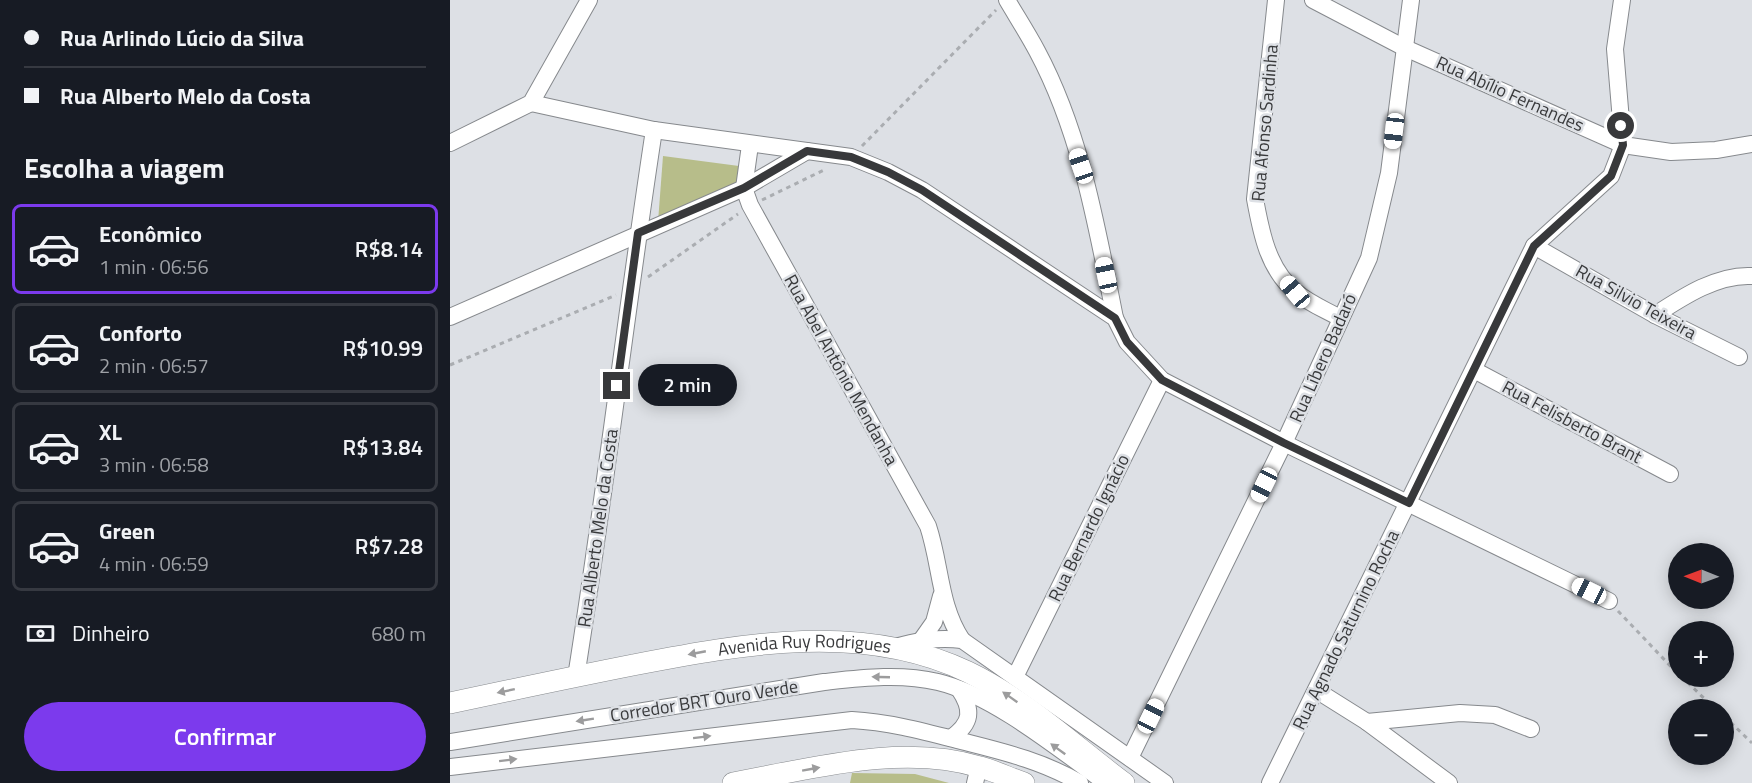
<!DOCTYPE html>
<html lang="pt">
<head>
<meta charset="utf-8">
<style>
	body { margin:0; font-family:"Titillium Web",sans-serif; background:#242831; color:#f1f3f6; height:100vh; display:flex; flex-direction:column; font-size:22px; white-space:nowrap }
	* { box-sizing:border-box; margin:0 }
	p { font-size:20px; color:#9ea1a6 }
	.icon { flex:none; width:33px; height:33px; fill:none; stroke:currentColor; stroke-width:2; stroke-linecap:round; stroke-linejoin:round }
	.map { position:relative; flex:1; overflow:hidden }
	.side { display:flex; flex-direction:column; background:#171b24; width:450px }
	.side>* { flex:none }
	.top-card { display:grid; align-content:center; height:132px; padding:0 24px; background:#171b24 }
	.needle { width:39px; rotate:271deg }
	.tools { position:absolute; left:1218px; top:543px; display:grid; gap:12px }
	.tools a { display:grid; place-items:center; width:66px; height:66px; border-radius:50%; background:#171b24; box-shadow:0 3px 15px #0003; font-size:30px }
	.end { position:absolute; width:27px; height:27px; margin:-14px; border:8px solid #38393b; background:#fff; box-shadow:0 0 0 3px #fff }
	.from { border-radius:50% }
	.bubble { position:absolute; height:42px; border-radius:21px; background:#171b24; box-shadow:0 3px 15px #0003; font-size:20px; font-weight:600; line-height:42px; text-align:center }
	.car { position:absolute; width:18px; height:36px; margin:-18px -9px; border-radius:8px; box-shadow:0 0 4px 2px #0007; background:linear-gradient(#fff 24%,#345 0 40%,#fff 0 76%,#345 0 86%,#fff 0) }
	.top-card b { display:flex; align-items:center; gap:21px; height:57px; font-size:22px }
	.top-card b+b { border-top:2px solid #363941 }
	.top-card i { width:15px; height:15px; background:#f1f3f6 }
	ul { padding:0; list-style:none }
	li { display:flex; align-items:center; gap:18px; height:90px; margin:0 12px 9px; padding:0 12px; border:3px solid #363941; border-radius:9px }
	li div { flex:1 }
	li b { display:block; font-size:22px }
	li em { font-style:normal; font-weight:600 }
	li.active { border-color:#7c3aed }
	li>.icon { width:54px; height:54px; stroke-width:1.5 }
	h2 { padding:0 24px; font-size:27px; line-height:72px }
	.pay { display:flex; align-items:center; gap:15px; height:66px; padding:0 24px; font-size:22px }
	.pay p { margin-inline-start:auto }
	.action { display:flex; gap:12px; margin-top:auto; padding:12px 24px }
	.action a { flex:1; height:69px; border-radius:36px; background:#7c3aed; color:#fff; font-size:24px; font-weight:600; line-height:69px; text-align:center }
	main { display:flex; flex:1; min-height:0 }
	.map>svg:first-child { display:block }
	.green { fill:#b7bd8a }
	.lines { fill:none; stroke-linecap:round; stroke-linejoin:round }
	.minor-casing { stroke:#86898d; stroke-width:18 }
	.major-casing { stroke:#86898d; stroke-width:22 }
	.path { stroke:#aaadb1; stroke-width:3; stroke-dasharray:4.5 4.5; stroke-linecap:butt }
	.minor { stroke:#fff; stroke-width:16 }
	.major { stroke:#fff; stroke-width:21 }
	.oneway { fill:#9c9c9d }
	.route { stroke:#38393b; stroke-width:8 }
	.labels { text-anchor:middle; stroke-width:5; stroke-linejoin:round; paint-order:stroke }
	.street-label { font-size:18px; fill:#38393b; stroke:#dde0e5 }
</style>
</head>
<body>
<main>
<section class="side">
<div class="top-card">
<b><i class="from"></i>Rua Arlindo Lúcio da Silva</b>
<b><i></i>Rua Alberto Melo da Costa</b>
</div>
<h2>Escolha a viagem</h2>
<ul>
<li class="active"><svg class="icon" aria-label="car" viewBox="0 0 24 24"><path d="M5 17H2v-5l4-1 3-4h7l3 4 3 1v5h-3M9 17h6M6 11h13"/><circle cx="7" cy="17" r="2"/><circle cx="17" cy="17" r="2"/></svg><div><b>Econômico</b><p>1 min · 06:56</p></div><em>R$8.14</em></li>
<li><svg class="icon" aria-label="car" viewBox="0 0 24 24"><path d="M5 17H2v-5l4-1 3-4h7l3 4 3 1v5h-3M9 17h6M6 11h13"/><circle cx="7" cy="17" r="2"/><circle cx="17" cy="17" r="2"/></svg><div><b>Conforto</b><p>2 min · 06:57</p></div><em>R$10.99</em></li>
<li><svg class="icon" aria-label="car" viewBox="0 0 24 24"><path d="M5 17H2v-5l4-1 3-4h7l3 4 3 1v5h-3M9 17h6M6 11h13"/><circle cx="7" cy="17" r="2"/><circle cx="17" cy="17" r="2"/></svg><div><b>XL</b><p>3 min · 06:58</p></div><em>R$13.84</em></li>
<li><svg class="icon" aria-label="car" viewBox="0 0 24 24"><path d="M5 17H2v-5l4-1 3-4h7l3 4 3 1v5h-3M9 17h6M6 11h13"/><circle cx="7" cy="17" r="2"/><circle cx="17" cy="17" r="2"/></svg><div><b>Green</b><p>4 min · 06:59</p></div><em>R$7.28</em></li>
</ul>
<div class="pay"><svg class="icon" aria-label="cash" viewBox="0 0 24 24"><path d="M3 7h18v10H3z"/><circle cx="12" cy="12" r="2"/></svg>Dinheiro<p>680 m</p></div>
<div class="action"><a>Confirmar</a></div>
</section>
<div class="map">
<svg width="1302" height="783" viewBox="0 0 1302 783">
	<rect width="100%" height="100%" fill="#dde0e5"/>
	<g class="green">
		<polygon points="213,156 289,166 287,187 208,222"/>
		<polygon points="402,773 465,774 499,783 400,783"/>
	</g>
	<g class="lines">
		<g class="minor-casing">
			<g id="minor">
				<path d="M557,0C567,17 578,34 587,51C631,133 647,228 665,318"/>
				<path d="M826,0L805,199C811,232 818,270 846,292C858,303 876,310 890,318"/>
				<polyline points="863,0 953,47 1173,145 1221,152 1266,150 1302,144"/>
				<polyline points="81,103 204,130 401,157 438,172 472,190 665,318 677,342 712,380 834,443 1159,601"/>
				<polyline points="0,143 81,103 139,0"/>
				<path d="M300,145L294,188L300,205L478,526C491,565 489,605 512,640"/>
				<polyline points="1084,246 1205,315 1289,357"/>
				<path d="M1205,315C1234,296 1268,274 1302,276"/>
				<polyline points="0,317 294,188 357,151"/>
				<polyline points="1024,370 1220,474"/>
				<polyline points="472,639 484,622 491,596"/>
				<path d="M442,648C466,641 486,637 512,640L715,783"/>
				<path d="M126,677C155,495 176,312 204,130"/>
				<polyline points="565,677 712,380"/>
				<polyline points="866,690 917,722 999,783"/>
				<polyline points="917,722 1010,713 1045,715 1081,729"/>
				<path d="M501,738C522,723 523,710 509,689"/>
				<path d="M0,742L374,682C411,678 450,673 488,682C543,695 610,750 656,783"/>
				<polyline points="680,758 834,443 919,258 939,173 961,0"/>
				<path d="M0,767L402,720C438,722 472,731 507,740C550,751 591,760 630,783"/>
				<polyline points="525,783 529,766"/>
				<polyline points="820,783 1084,246 1161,176 1173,145 1165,49 1172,0"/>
			</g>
		</g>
		<g class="major-casing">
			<g id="major">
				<path id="s1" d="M0,703C61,690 122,677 183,665C293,644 412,621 518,672C576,700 623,745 674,783"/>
				<path d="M283,783C360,769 452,743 530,767C545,771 559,778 574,783"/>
			</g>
		</g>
		<g class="path">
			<polyline points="412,146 546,10"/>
			<polyline points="312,200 376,169"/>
			<polyline points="198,277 288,214"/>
			<polyline points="0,365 166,295"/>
			<polyline points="1168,611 1228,674"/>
			<polyline points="1231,676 1266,710"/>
			<polyline points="1274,716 1302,743"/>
		</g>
		<use href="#minor" class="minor"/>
		<use href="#major" class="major"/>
	</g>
	<defs><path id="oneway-solid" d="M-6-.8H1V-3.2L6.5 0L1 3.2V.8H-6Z" transform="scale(1.5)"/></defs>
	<g class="oneway">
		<use href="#oneway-solid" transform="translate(247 653) rotate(169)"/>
		<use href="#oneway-solid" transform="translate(431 677) rotate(-178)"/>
		<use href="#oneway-solid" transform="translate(56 691) rotate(168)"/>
		<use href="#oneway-solid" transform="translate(560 697) rotate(-145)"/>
		<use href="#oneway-solid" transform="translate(135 720) rotate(171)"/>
		<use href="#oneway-solid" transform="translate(252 737) rotate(-7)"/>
		<use href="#oneway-solid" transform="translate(608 749) rotate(-144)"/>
		<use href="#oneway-solid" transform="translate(58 760) rotate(-7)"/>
		<use href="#oneway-solid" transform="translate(361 769) rotate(-10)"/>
	</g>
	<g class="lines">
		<polyline class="route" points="167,386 188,233 294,188 357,151 401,157 438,172 472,190 665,318 677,342 712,380 834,443 959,503 1084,246 1161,176 1173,145 1171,126"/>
	</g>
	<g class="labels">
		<g class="street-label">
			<text transform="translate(1060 94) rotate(24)" y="6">Rua Abílio Fernandes</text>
			<text transform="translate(815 123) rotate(-85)" y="6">Rua Afonso Sardinha</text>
			<text transform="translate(1186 302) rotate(29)" y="6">Rua Silvio Teixeira</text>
			<text transform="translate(873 358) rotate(-66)" y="6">Rua Líbero Badaró</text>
			<text transform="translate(391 370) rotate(61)" y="6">Rua Abel Antônio Mendanha</text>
			<text transform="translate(1122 422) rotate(28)" y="6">Rua Felisberto Brant</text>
			<text transform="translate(148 528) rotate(-82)" y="6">Rua Alberto Melo da Costa</text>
			<text transform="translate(639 528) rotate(-64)" y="6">Rua Bernardo Ignácio</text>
			<text transform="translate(896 630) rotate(-64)" y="6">Rua Agnado Saturnino Rocha</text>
			<text dy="6" stroke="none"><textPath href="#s1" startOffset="360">Avenida Ruy Rodrigues</textPath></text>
			<text transform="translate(254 701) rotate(-9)" y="6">Corredor BRT Ouro Verde</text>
		</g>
	</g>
</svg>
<div class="tools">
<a><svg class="needle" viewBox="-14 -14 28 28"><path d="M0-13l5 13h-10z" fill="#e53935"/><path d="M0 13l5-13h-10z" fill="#9ea1a6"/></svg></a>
<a>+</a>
<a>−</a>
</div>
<i class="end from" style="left:1171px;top:126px"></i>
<i class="end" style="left:167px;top:386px"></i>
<div class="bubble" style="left:188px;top:364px;width:99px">2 min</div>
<i class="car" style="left:944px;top:131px;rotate:187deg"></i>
<i class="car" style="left:631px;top:166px;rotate:341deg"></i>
<i class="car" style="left:656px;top:275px;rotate:348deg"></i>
<i class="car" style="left:845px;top:292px;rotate:320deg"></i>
<i class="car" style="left:814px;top:485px;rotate:206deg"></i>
<i class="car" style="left:1139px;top:591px;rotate:296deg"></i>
<i class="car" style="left:701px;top:716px;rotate:26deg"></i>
</div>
</main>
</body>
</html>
